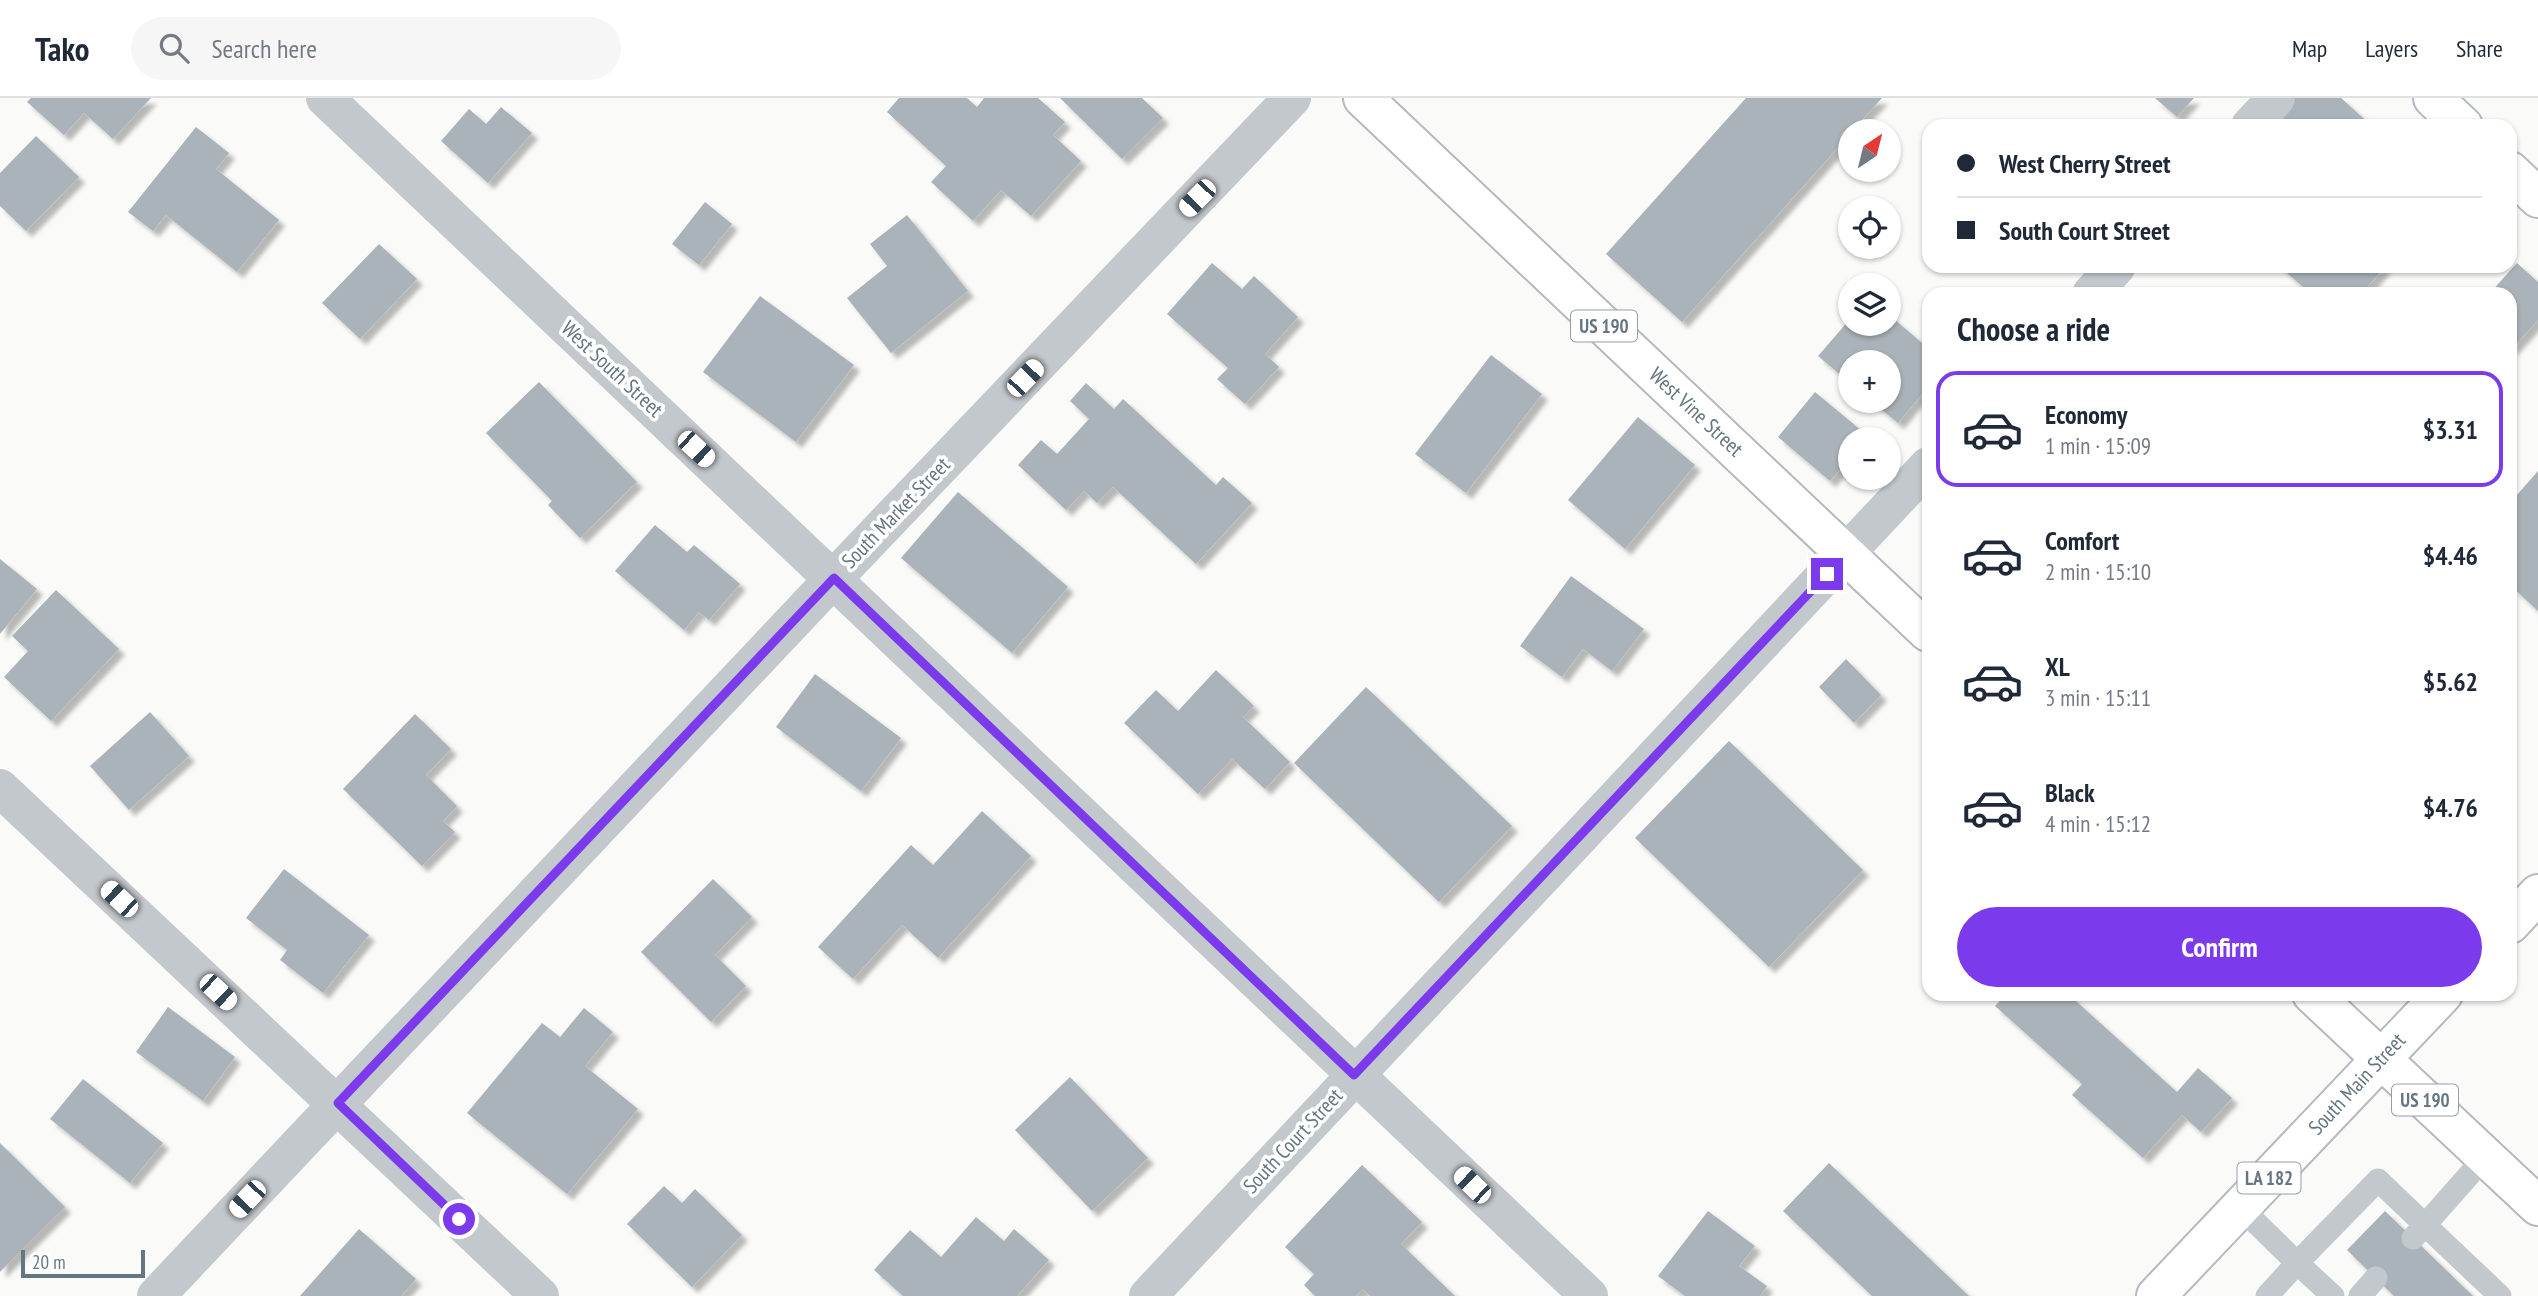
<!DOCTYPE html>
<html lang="en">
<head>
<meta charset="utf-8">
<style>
	body { margin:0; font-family:"PT Sans Narrow",sans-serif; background:#f6f6f7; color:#1f2937; height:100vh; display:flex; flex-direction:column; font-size:26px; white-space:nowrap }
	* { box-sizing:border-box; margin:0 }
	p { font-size:23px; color:#747a83 }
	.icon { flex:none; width:38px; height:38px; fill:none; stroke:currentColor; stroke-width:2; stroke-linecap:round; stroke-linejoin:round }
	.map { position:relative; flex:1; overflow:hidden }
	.side { position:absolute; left:1922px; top:189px; width:595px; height:714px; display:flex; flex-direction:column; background:#fff; border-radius:21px; box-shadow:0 2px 5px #0004 }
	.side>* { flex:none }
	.guide { position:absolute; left:1922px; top:21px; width:595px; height:154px; border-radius:21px; box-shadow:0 2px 5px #0004; display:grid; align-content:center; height:154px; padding:0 35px; background:#fff }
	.needle { width:46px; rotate:35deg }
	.controls { position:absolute; left:1838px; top:21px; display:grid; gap:14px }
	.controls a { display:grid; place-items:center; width:63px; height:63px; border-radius:50%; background:#fff; box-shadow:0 2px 5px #0004; font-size:35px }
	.scale { position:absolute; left:21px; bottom:18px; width:124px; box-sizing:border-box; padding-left:7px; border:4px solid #657683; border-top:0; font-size:19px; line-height:24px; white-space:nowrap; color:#657683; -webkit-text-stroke:5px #fff; paint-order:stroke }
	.end { position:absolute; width:32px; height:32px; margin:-16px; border:9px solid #7c3aed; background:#fff; box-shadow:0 0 0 4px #fff }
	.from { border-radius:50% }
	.car { position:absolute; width:21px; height:42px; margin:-21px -10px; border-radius:9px; box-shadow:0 0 5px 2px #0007; background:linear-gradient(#fff 24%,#345 0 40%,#fff 0 76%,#345 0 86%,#fff 0) }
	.guide b { display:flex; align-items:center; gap:24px; height:66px; font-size:26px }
	.guide b+b { border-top:2px solid #e0e1e3 }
	.guide i { width:18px; height:18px; background:#1f2937 }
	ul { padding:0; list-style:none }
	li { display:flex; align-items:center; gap:21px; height:116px; margin:0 14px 10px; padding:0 21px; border:4px solid transparent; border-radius:21px }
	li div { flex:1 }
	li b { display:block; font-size:26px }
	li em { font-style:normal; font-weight:600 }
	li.current { border-color:#7c3aed }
	li>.icon { width:63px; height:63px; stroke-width:1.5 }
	h2 { padding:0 35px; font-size:32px; line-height:84px }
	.button { display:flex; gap:14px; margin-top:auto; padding:14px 35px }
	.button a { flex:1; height:80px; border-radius:42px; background:#7c3aed; color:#fff; font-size:28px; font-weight:600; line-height:80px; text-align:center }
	header { display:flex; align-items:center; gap:42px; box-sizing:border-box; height:98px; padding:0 35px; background:#fff; border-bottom:2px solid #e0e1e3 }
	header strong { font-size:33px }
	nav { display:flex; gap:38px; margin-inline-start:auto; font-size:24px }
	.search { width:490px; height:63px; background:#f6f6f7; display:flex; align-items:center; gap:18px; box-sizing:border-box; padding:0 24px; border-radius:38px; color:#747a83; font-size:26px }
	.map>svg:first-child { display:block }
	.building { fill:#aab3b9; filter:url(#shadow) }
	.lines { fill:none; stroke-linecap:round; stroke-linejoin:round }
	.primary-casing { stroke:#b5babe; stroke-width:42 }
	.highway-casing { stroke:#b4b9bd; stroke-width:42 }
	.lane { stroke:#c3c8cc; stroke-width:23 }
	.street { stroke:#c3c8cc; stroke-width:38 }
	.primary { stroke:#fff; stroke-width:38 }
	.highway { stroke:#fff; stroke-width:38 }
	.route { stroke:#7c3aed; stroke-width:9 }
	.labels { text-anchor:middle; stroke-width:7; stroke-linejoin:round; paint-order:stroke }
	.shield { fill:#fff; stroke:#939fa8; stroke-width:2 }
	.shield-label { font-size:19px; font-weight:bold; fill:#657683 }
	.street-label { font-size:21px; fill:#657683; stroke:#fff }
</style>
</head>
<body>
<header>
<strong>Tako</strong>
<div class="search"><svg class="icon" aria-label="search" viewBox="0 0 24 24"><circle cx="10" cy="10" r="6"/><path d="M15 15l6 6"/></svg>Search here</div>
<nav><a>Map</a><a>Layers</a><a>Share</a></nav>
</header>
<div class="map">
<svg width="2538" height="1198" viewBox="0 0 2538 1198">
	<defs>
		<filter id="shadow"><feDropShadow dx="6" dy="6" stdDeviation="2" flood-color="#0004"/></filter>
	</defs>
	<rect width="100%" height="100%" fill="#fafaf8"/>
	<g class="building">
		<polygon points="31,0 151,0 113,41 84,15 64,37 27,4"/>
		<polygon points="899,0 967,0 977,9 984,0 1038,0 1065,24 1053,37 1081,63 1031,118 1001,92 973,123 931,84 946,68 887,14"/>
		<polygon points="1060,0 1142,0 1163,20 1122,61"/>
		<polygon points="1746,0 1882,0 1852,33 1850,33 1850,36 1682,224 1606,156"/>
		<polygon points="2155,0 2194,0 2177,19"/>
		<polygon points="2284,0 2341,0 2372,28 2259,28"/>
		<polygon points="501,9 532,35 488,85 441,43 469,11 486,26"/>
		<polygon points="196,29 229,55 216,71 279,122 237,174 166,117 153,133 128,114"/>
		<polygon points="36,38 79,79 26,133 0,108 0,75"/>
		<polygon points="705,104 732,126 699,167 672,146"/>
		<polygon points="907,117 968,193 891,255 847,200 887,168 870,146"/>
		<polygon points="379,146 417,181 360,241 322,205"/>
		<polygon points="1212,165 1242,191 1254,178 1298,219 1265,256 1279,269 1245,306 1217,281 1228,270 1167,216"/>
		<polygon points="2517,165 2538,184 2538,222 2510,253 2510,196 2489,196"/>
		<polygon points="2279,168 2386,168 2361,196 2311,196"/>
		<polygon points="760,198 854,267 796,344 703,274"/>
		<polygon points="1888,216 1928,250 1928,289 1898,325 1871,303 1888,303 1888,264 1850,264 1850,285 1818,258 1850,221 1850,226 1888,226"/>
		<polygon points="1491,257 1542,296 1466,395 1415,356"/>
		<polygon points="539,284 637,384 580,440 548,407 552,403 486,335"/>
		<polygon points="1086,285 1114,311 1123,301 1216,387 1223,379 1252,405 1196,466 1113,389 1097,405 1084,393 1066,412 1018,367 1041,342 1057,356 1089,321 1070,303"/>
		<polygon points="1815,294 1868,338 1865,341 1850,341 1850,360 1830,383 1778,339"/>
		<polygon points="1638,319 1695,367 1625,451 1568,402"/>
		<polygon points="2538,373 2538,513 2510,487 2510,393 2516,398"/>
		<polygon points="958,394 1068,489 1012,555 901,460"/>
		<polygon points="655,427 687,454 694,447 740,486 709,522 699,514 684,532 615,473"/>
		<polygon points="0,461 37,491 0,536"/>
		<polygon points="1571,478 1644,531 1612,573 1583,551 1562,579 1520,548"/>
		<polygon points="56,492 119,551 51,623 4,579 28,553 12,538"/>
		<polygon points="1846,561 1881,597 1854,625 1819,589"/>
		<polygon points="1216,572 1254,608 1243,619 1290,664 1265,691 1232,661 1198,696 1124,625 1156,592 1178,613"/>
		<polygon points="815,576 901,640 861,693 776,629"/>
		<polygon points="1366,589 1512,728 1439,804 1294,665"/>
		<polygon points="150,614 189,658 129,712 90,668"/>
		<polygon points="415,616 451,651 426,677 457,708 443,723 455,734 422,768 343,691"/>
		<polygon points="1729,643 1863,772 1769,869 1635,740"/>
		<polygon points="982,713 1031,758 938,860 902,827 853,881 818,849 911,747 933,767"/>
		<polygon points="284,771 369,837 323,895 280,862 287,852 246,820"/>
		<polygon points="713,781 752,819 715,857 746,888 711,924 641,854"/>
		<polygon points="2006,896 2068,896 2177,994 2198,970 2232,1000 2201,1034 2182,1017 2143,1060 2072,997 2082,986 1995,908"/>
		<polygon points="168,909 235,959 203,1003 136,954"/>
		<polygon points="584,910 613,934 585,968 638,1011 567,1096 467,1015 542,925 560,939"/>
		<polygon points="1070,979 1148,1060 1092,1113 1015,1032"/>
		<polygon points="83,981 163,1045 130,1085 50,1021"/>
		<polygon points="0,1045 65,1109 0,1174"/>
		<polygon points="1829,1065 1969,1198 1872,1198 1783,1113"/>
		<polygon points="1362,1067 1422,1124 1401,1146 1455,1198 1370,1198 1363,1191 1356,1198 1315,1198 1304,1187 1314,1176 1285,1149"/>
		<polygon points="664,1088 682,1105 695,1091 742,1137 692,1189 627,1126"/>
		<polygon points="1708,1113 1755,1148 1739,1168 1767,1188 1760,1198 1685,1198 1658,1178"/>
		<polygon points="2385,1113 2473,1198 2394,1198 2347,1152"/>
		<polygon points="976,1119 1004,1143 1014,1131 1049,1162 1017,1198 903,1198 874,1172 910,1132 941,1159"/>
		<polygon points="359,1131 416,1181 401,1198 300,1198"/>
	</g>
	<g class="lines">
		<g class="primary-casing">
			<g id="primary">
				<polyline points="2510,826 2538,796"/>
				<polyline points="2156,1198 2443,896"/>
			</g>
		</g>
		<g class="highway-casing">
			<g id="highway">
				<polyline points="1363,0 1928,534"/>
				<polyline points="2433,0 2463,28"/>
				<polyline points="2510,73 2538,100"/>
				<polyline points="2312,896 2538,1108"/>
			</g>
		</g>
		<g class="lane">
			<polyline points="2241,1110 2297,1165 2267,1198"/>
			<polyline points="2413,1140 2425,1127 2500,1198"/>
			<polyline points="2333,1198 2297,1165 2378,1082 2425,1127 2485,1059"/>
			<polyline points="2360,1198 2376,1180"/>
		</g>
		<g class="street">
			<polyline points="325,0 1589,1198"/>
			<polyline points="2250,28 2276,0"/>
			<polyline points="2091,196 2117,168"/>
			<polyline points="0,690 540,1198"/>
			<polyline points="156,1198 834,480 1292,0"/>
			<polyline points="1148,1198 1928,368"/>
		</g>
		<use href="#primary" class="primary"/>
		<use href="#highway" class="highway"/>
	</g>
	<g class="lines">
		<polyline class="route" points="459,1121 338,1005 834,480 1354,977 1827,476"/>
	</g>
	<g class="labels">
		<g class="shield">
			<rect x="1571" y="212.5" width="66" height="31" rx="5"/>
			<rect x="2392" y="986.5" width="66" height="31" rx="5"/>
			<rect x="2237.5" y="1064.5" width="63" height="31" rx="5"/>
		</g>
		<g class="shield-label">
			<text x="1604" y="235">US 190</text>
			<text x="2425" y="1009">US 190</text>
			<text x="2269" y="1087">LA 182</text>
		</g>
		<g class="street-label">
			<text transform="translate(612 271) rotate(43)" y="7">West South Street</text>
			<text transform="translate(1696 314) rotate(43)" y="7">West Vine Street</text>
			<text transform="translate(896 415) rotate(-46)" y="7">South Market Street</text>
			<text transform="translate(2357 986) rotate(-47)" y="7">South Main Street</text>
			<text transform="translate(1293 1043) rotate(-47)" y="7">South Court Street</text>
		</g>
	</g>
</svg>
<div class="controls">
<a><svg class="needle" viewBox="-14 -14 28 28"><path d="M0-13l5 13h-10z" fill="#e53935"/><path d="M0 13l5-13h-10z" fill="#747a83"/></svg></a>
<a><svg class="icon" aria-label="locate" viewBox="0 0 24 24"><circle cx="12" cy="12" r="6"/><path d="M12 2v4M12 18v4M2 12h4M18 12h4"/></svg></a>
<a><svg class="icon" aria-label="layers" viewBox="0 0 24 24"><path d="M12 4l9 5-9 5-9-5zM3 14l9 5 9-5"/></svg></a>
<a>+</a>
<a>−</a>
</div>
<div class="scale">20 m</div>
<i class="end from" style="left:459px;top:1121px"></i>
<i class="end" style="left:1827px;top:476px"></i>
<i class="car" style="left:1197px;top:100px;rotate:224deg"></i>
<i class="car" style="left:1025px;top:280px;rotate:44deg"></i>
<i class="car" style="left:696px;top:351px;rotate:133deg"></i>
<i class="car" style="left:119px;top:801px;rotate:313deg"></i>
<i class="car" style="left:218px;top:894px;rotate:133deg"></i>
<i class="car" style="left:1472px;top:1087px;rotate:314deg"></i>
<i class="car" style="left:247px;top:1101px;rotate:223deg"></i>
<div class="guide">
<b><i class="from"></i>West Cherry Street</b>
<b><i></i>South Court Street</b>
</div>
<section class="side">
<h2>Choose a ride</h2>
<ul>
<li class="current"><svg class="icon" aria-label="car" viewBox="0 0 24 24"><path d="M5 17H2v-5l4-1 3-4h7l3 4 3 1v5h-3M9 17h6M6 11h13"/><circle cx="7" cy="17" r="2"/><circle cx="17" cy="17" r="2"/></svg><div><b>Economy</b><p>1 min · 15:09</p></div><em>$3.31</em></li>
<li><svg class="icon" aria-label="car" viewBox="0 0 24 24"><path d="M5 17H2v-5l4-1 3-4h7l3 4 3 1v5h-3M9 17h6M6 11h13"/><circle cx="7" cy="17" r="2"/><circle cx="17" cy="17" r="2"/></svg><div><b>Comfort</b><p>2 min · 15:10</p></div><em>$4.46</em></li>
<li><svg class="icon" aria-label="car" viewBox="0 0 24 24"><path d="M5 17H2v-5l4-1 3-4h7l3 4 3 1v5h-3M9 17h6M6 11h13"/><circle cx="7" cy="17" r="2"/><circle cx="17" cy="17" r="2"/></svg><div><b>XL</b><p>3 min · 15:11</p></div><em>$5.62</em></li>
<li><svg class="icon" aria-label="car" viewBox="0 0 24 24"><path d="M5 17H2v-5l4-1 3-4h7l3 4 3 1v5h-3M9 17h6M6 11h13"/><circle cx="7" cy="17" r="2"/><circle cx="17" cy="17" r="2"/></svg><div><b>Black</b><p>4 min · 15:12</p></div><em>$4.76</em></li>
</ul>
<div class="button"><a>Confirm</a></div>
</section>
</div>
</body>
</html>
